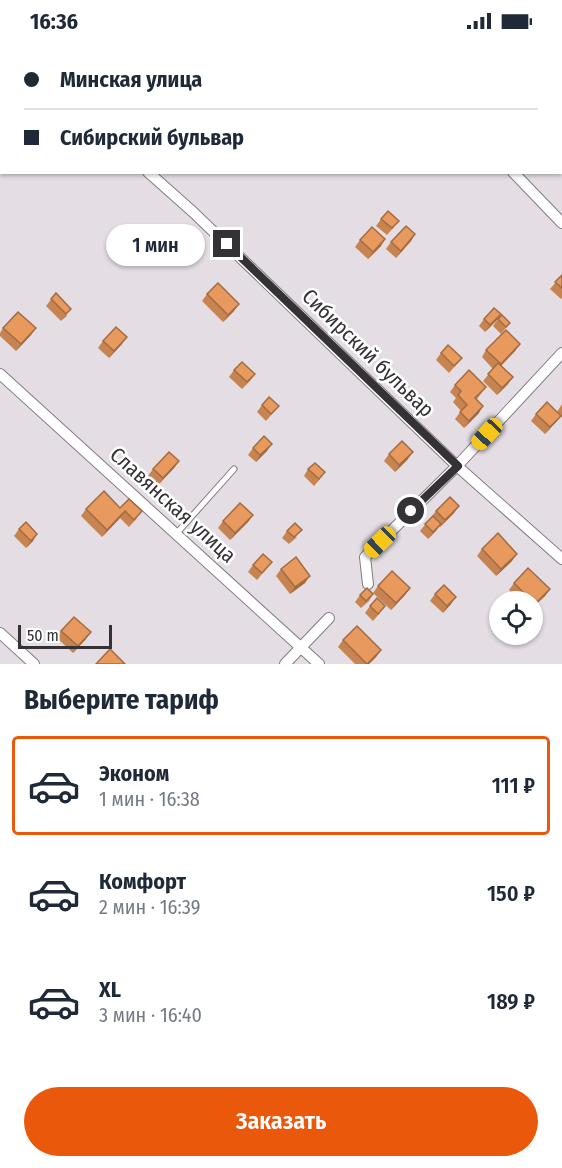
<!DOCTYPE html>
<html lang="ru">
<head>
<meta charset="utf-8">
<style>
	body { margin:0; font-family:"Fira Sans Condensed",sans-serif; background:#f6f6f7; color:#1f2937; height:100vh; display:flex; flex-direction:column; font-size:22px; white-space:nowrap }
	* { box-sizing:border-box; margin:0 }
	p { font-size:20px; color:#747a83 }
	.icon { flex:none; width:33px; height:33px; fill:none; stroke:currentColor; stroke-width:2; stroke-linecap:round; stroke-linejoin:round }
	.map { position:relative; height:622px; overflow:hidden }
	.panel { display:flex; flex-direction:column; background:#fff; flex:1 }
	.panel>* { flex:none }
	.guide { position:absolute; left:0px; top:0px; width:562px; height:132px; box-shadow:0 2px 4px #0004; display:grid; align-content:center; height:132px; padding:0 24px; background:#fff }
	.buttons { position:absolute; left:489px; top:549px; display:grid; gap:12px }
	.buttons a { display:grid; place-items:center; width:54px; height:54px; border-radius:50%; background:#fff; box-shadow:0 2px 4px #0004; font-size:30px }
	.scale { position:absolute; left:18px; bottom:15px; width:94px; box-sizing:border-box; padding-left:6px; border:3px solid #343234; border-top:0; font-size:16px; line-height:21px; white-space:nowrap; color:#343234; -webkit-text-stroke:4px #fff; paint-order:stroke }
	.end { position:absolute; width:27px; height:27px; margin:-14px; border:8px solid #343234; background:#fff; box-shadow:0 0 0 3px #fff }
	.from { border-radius:50% }
	.bubble { position:absolute; height:42px; border-radius:21px; background:#fff; box-shadow:0 2px 4px #0004; font-size:20px; font-weight:600; line-height:42px; text-align:center }
	.car { position:absolute; width:18px; height:36px; margin:-18px -9px; border-radius:8px; box-shadow:0 0 4px 2px #0007; background:linear-gradient(#f5c518 24%,#345 0 40%,#f5c518 0 76%,#345 0 86%,#f5c518 0) }
	.guide b { display:flex; align-items:center; gap:21px; height:57px; font-size:22px }
	.guide b+b { border-top:2px solid #e0e1e3 }
	.guide i { width:15px; height:15px; background:#1f2937 }
	ul { padding:0; list-style:none }
	li { display:flex; align-items:center; gap:18px; height:99px; margin:0 12px 9px; padding:0 12px; border:3px solid transparent; border-radius:6px }
	li div { flex:1 }
	li b { display:block; font-size:22px }
	li em { font-style:normal; font-weight:600 }
	li.current { border-color:#ea580c }
	li>.icon { width:54px; height:54px; stroke-width:1.5 }
	h2 { padding:0 24px; font-size:27px; line-height:72px }
	.action { display:flex; gap:12px; margin-top:auto; padding:12px 24px }
	.action a { flex:1; height:69px; border-radius:36px; background:#ea580c; color:#fff; font-size:24px; font-weight:600; line-height:69px; text-align:center }
	.status { display:flex; justify-content:space-between; align-items:center; height:42px; padding:0 30px; background:#fff; direction:ltr }
	.status svg { height:16px; fill:currentColor }
	.map>svg:first-child { display:block }
	.lines { fill:none; stroke-linecap:round; stroke-linejoin:round }
	.lane-casing { stroke:#827c82; stroke-width:7 }
	.street-casing { stroke:#827c82; stroke-width:12 }
	.lane { stroke:#fff; stroke-width:5 }
	.street { stroke:#fff; stroke-width:10 }
	.wall { fill:#c78451 }
	.shaded-wall { fill:#a26b42 }
	.building { fill:#e7995e; stroke:#a26b42; stroke-width:1.5 }
	.route { stroke:#343234; stroke-width:8 }
	.labels { text-anchor:middle; stroke-width:5; stroke-linejoin:round; paint-order:stroke }
	.street-label { font-size:21px; fill:#343234; stroke:#fff }
</style>
</head>
<body>
<div class="status"><b>16:36</b><svg viewBox="0 0 49 12"><path d="M0 12V9h3v3zM5 12V6h3v6zM10 12V3h3v9zM15 12V0h3v12zM26 1h20v11H26zM47 4h2v5h-2z"/></svg></div>
<div class="map">
<svg width="562" height="622" viewBox="0 0 562 622">
	<rect width="100%" height="100%" fill="#e4dee4"/>
	<g class="lines">
		<g class="lane-casing">
			<polyline id="lane" points="176,492 234,427"/>
		</g>
		<g class="street-casing">
			<g id="street">
				<polyline points="0,0 2,2"/>
				<polyline points="364,0 366,2"/>
				<polyline points="148,130 193,170 457,424 562,517"/>
				<polyline points="513,130 562,181"/>
				<polyline points="0,332 319,622"/>
				<polyline points="368,542 365,515 457,424 562,311"/>
				<polyline points="0,591 34,622"/>
				<polyline points="285,622 329,576"/>
			</g>
		</g>
		<use href="#lane" class="lane"/>
		<use href="#street" class="street"/>
	</g>
	<g class="wall">
		<polygon points="140,0 171,0 169,2 142,2"/>
		<polygon points="381,177 394,185 387,193 376,184"/>
		<polygon points="415,192 411,199 396,216 386,207 391,200"/>
		<polygon points="360,198 381,204 368,217 355,205"/>
		<polygon points="562,233 562,256 561,257 550,247"/>
		<polygon points="56,251 67,274 61,279 46,264"/>
		<polygon points="207,252 234,269 223,280 202,259"/>
		<polygon points="501,272 496,279 485,290 479,284 484,277"/>
		<polygon points="498,277 510,281 501,292 493,284"/>
		<polygon points="3,286 31,293 16,309 0,294 0,291"/>
		<polygon points="103,299 122,302 109,316 98,306"/>
		<polygon points="520,302 515,309 501,324 513,335 508,342 497,353 483,339 493,327 482,315 486,308"/>
		<polygon points="441,311 462,316 449,331 436,318"/>
		<polygon points="234,328 255,332 250,339 242,347 229,335"/>
		<polygon points="455,343 486,345 477,357 479,371 464,386 455,377 461,369 453,360 456,356 450,350"/>
		<polygon points="562,362 562,375 561,374 556,380 545,392 531,379 536,372 557,370"/>
		<polygon points="262,363 279,364 266,379 257,370"/>
		<polygon points="253,406 267,409 256,420 248,413"/>
		<polygon points="389,412 408,417 395,430 384,419"/>
		<polygon points="179,419 174,426 158,443 148,434 153,427"/>
		<polygon points="308,427 320,437 314,444 304,434"/>
		<polygon points="459,464 454,471 440,485 439,484 428,497 420,489 436,469"/>
		<polygon points="120,466 137,476 129,485 120,476 102,495 81,474 86,467"/>
		<polygon points="253,473 248,480 230,498 218,486 223,479"/>
		<polygon points="19,487 33,499 26,506 14,494"/>
		<polygon points="287,489 297,495 289,502 282,496"/>
		<polygon points="482,507 512,519 496,534 477,514"/>
		<polygon points="272,520 257,538 248,530 253,523"/>
		<polygon points="281,527 305,541 290,552 276,534"/>
		<polygon points="514,541 550,547 545,554 532,566 532,560 521,560 509,548"/>
		<polygon points="378,544 410,546 405,553 391,568 373,551"/>
		<polygon points="373,552 369,559 361,566 355,560 360,553"/>
		<polygon points="435,552 451,562 443,571 430,559"/>
		<polygon points="370,564 380,571 373,579 365,571"/>
		<polygon points="61,589 86,597 73,611 57,596"/>
		<polygon points="343,598 381,608 376,615 369,622 355,622 338,605"/>
	</g>
	<g class="shaded-wall">
		<polygon points="415,192 411,199 396,216 401,209"/>
		<polygon points="385,197 381,204 368,217 373,210"/>
		<polygon points="239,262 234,269 223,280 228,273"/>
		<polygon points="501,272 496,279 485,290 490,283"/>
		<polygon points="36,286 31,293 16,309 21,302"/>
		<polygon points="127,295 122,302 109,316 114,309"/>
		<polygon points="520,302 515,309 496,329 501,322"/>
		<polygon points="513,335 508,342 497,353 502,346"/>
		<polygon points="483,364 479,371 464,386 469,379"/>
		<polygon points="561,374 556,380 545,392 550,385"/>
		<polygon points="272,402 267,409 256,420 260,413"/>
		<polygon points="413,410 408,417 395,430 399,423"/>
		<polygon points="179,419 174,426 158,443 163,436"/>
		<polygon points="459,464 454,471 440,485 445,478"/>
		<polygon points="125,469 120,476 102,495 107,488"/>
		<polygon points="253,473 248,480 230,498 235,491"/>
		<polygon points="441,482 436,489 428,497 433,490"/>
		<polygon points="37,492 33,499 26,506 31,499"/>
		<polygon points="517,512 512,519 496,534 501,527"/>
		<polygon points="310,534 305,541 290,552 295,545"/>
		<polygon points="410,546 405,553 391,568 396,561"/>
		<polygon points="550,547 545,554 532,566 535,562"/>
		<polygon points="456,555 451,562 443,571 447,564"/>
		<polygon points="91,590 86,597 73,611 78,604"/>
		<polygon points="381,608 376,615 369,622 367,622"/>
	</g>
	<g class="building">
		<polygon points="152,0 169,0 167,2 154,2"/>
		<polygon points="186,0 203,0 201,2 188,2"/>
		<polygon points="0,45 2,47 2,57 0,58"/>
		<polygon points="388,169 399,179 392,186 381,177"/>
		<polygon points="406,184 415,192 401,209 391,200"/>
		<polygon points="372,185 385,197 373,210 360,198"/>
		<polygon points="562,233 562,246 555,240"/>
		<polygon points="218,241 239,262 228,273 207,252"/>
		<polygon points="56,251 71,267 66,272 51,257"/>
		<polygon points="494,266 501,272 490,283 484,277"/>
		<polygon points="18,270 36,286 21,302 3,286"/>
		<polygon points="502,273 510,281 506,285 498,277"/>
		<polygon points="116,285 127,295 114,309 103,299"/>
		<polygon points="506,288 520,302 501,322 486,308"/>
		<polygon points="448,303 462,316 454,324 441,311"/>
		<polygon points="242,320 255,332 247,340 234,328"/>
		<polygon points="498,321 513,335 502,346 488,332"/>
		<polygon points="469,328 486,345 475,356 483,364 469,379 460,370 467,363 458,353 461,349 455,343"/>
		<polygon points="269,355 279,364 271,372 262,363"/>
		<polygon points="547,360 561,374 550,385 536,372"/>
		<polygon points="264,394 272,402 260,413 253,406"/>
		<polygon points="402,399 413,410 399,423 389,412"/>
		<polygon points="169,410 179,419 163,436 153,427"/>
		<polygon points="315,421 325,430 319,437 308,427"/>
		<polygon points="104,449 120,466 129,457 142,469 134,478 125,469 107,488 86,467"/>
		<polygon points="450,455 459,464 445,478 436,469"/>
		<polygon points="240,461 253,473 235,491 223,479"/>
		<polygon points="433,474 441,482 433,490 425,482"/>
		<polygon points="26,480 37,492 31,499 19,487"/>
		<polygon points="295,481 302,488 294,495 287,489"/>
		<polygon points="498,491 517,512 501,527 482,507"/>
		<polygon points="263,512 272,520 262,531 253,523"/>
		<polygon points="296,515 310,534 295,545 281,527"/>
		<polygon points="528,526 550,547 535,562 514,541"/>
		<polygon points="392,529 410,546 396,561 378,544"/>
		<polygon points="444,543 456,555 447,564 435,552"/>
		<polygon points="367,546 373,552 366,559 360,553"/>
		<polygon points="377,556 385,564 378,572 370,564"/>
		<polygon points="74,575 91,590 78,604 61,589"/>
		<polygon points="357,584 381,608 367,622 343,598"/>
		<polygon points="110,607 125,622 96,622"/>
	</g>
	<g class="lines">
		<polyline class="route" points="227,202 458,424 411,469"/>
	</g>
	<g class="labels">
		<g class="street-label">
			<text transform="translate(368 311) rotate(44)" y="7">Сибирский бульвар</text>
			<text transform="translate(173 463) rotate(42)" y="7">Славянская улица</text>
		</g>
	</g>
</svg>
<div class="buttons">
<a><svg class="icon" aria-label="locate" viewBox="0 0 24 24"><circle cx="12" cy="12" r="6"/><path d="M12 2v4M12 18v4M2 12h4M18 12h4"/></svg></a>
</div>
<div class="scale">50 m</div>
<i class="end from" style="left:411px;top:469px"></i>
<i class="end" style="left:227px;top:202px"></i>
<div class="bubble" style="left:106px;top:182px;width:99px">1 мин</div>
<i class="car" style="left:487px;top:392px;rotate:223deg"></i>
<i class="car" style="left:380px;top:500px;rotate:226deg"></i>
<div class="guide">
<b><i class="from"></i>Минская улица</b>
<b><i></i>Сибирский бульвар</b>
</div>
</div>
<section class="panel">
<h2>Выберите тариф</h2>
<ul>
<li class="current"><svg class="icon" aria-label="car" viewBox="0 0 24 24"><path d="M5 17H2v-5l4-1 3-4h7l3 4 3 1v5h-3M9 17h6M6 11h13"/><circle cx="7" cy="17" r="2"/><circle cx="17" cy="17" r="2"/></svg><div><b>Эконом</b><p>1 мин · 16:38</p></div><em>111 ₽</em></li>
<li><svg class="icon" aria-label="car" viewBox="0 0 24 24"><path d="M5 17H2v-5l4-1 3-4h7l3 4 3 1v5h-3M9 17h6M6 11h13"/><circle cx="7" cy="17" r="2"/><circle cx="17" cy="17" r="2"/></svg><div><b>Комфорт</b><p>2 мин · 16:39</p></div><em>150 ₽</em></li>
<li><svg class="icon" aria-label="car" viewBox="0 0 24 24"><path d="M5 17H2v-5l4-1 3-4h7l3 4 3 1v5h-3M9 17h6M6 11h13"/><circle cx="7" cy="17" r="2"/><circle cx="17" cy="17" r="2"/></svg><div><b>XL</b><p>3 мин · 16:40</p></div><em>189 ₽</em></li>
</ul>
<div class="action"><a>Заказать</a></div>
</section>
</body>
</html>
